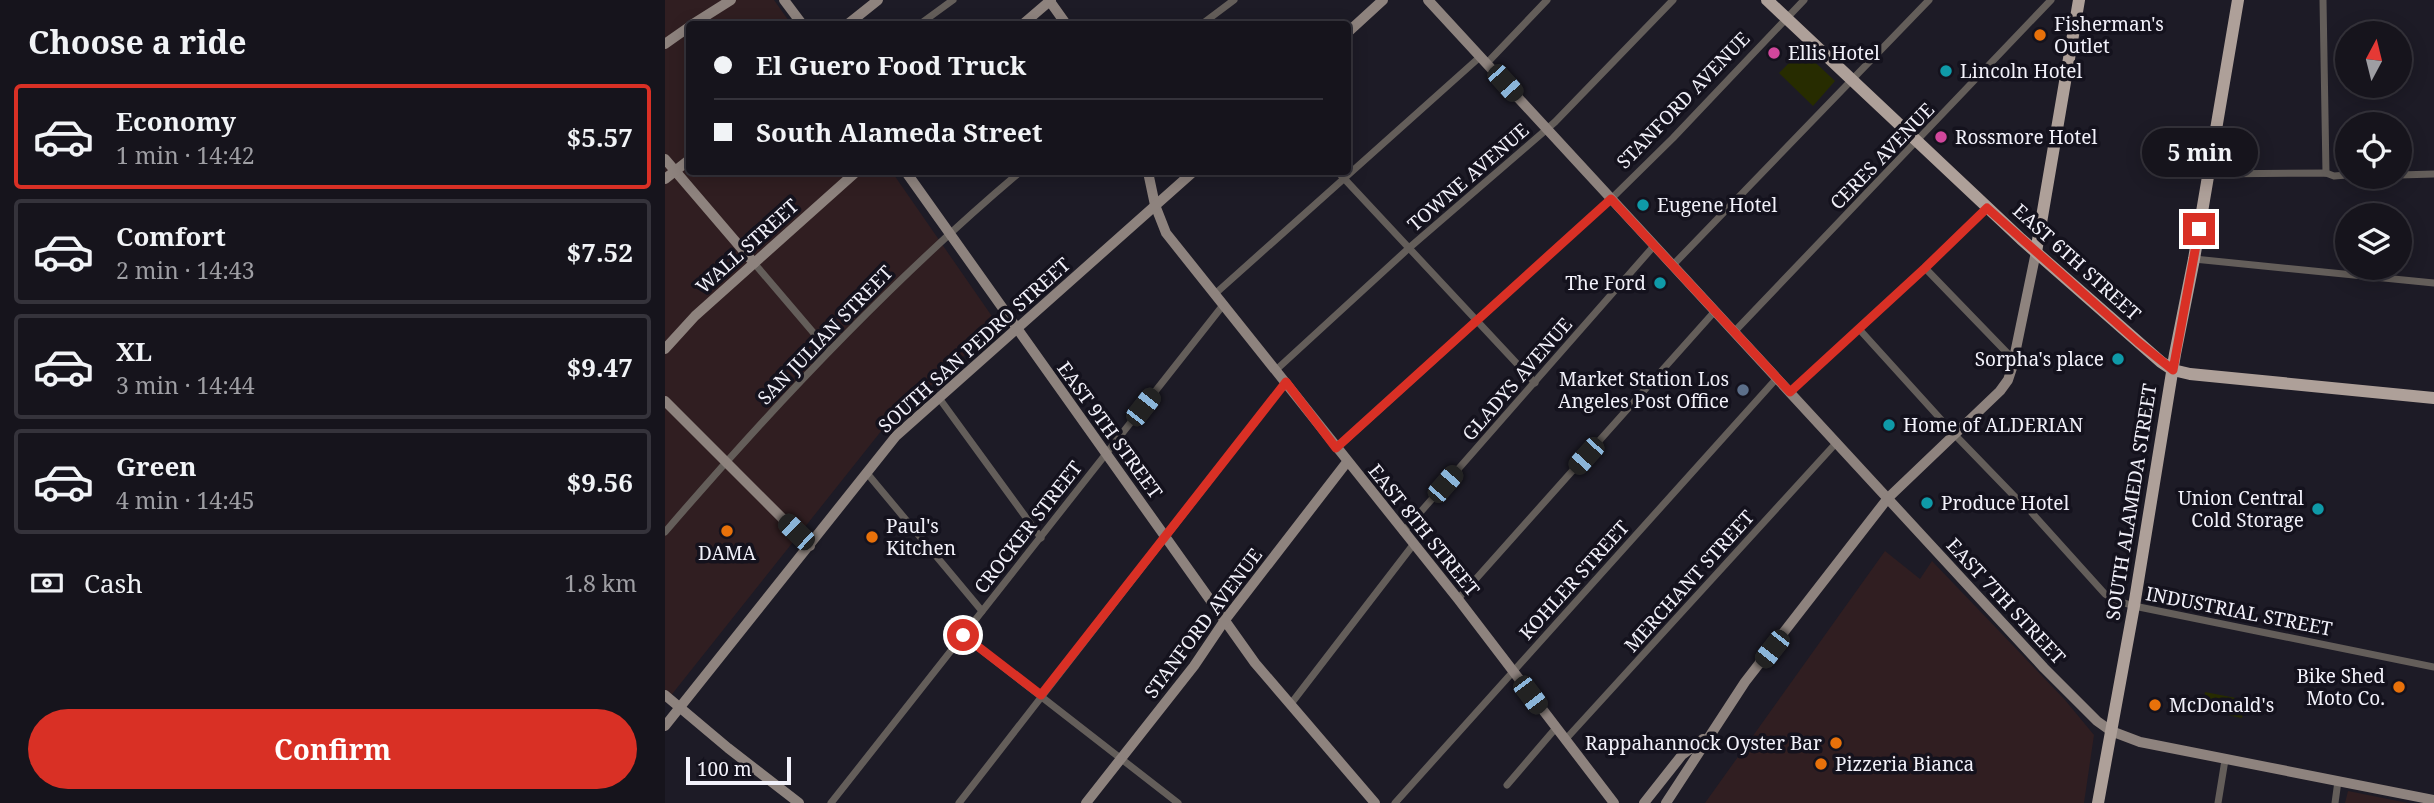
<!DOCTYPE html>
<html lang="en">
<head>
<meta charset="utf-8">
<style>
	body { margin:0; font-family:"Noto Serif",serif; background:#232129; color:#f1f3f6; height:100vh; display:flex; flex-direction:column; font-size:26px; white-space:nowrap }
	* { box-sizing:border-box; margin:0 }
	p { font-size:23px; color:#9e9ea3 }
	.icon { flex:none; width:38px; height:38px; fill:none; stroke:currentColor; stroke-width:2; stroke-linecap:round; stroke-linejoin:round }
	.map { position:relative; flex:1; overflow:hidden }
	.drawer { display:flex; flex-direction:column; background:#16141c; width:665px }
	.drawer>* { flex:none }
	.banner { position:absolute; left:21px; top:21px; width:665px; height:154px; border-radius:7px; box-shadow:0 4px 18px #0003,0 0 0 2px #35333b; display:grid; align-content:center; height:154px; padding:0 28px; background:#16141c }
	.needle { width:46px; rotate:7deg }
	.controls { position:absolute; left:1670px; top:21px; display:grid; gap:14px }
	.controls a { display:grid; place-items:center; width:77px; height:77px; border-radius:50%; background:#16141c; box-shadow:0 4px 18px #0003,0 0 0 2px #35333b; font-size:35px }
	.scale { position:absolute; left:21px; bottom:18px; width:105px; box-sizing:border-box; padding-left:7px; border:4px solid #f2f1fa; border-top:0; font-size:19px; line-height:24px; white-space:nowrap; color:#f2f1fa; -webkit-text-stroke:5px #14121d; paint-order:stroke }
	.end { position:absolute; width:32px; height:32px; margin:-16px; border:9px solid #d93025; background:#fff; box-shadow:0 0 0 4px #fff }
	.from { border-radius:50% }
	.bubble { position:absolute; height:49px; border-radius:24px; background:#16141c; box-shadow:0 4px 18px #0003,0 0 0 2px #35333b; font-size:23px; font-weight:700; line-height:49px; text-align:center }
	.car { position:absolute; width:21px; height:42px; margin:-21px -10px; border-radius:9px; box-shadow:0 0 5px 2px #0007; background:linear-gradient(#222 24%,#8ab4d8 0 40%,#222 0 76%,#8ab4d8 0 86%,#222 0) }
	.banner b { display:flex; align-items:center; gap:24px; height:66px; font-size:26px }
	.banner b+b { border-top:2px solid #35333b }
	.banner i { width:18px; height:18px; background:#f1f3f6 }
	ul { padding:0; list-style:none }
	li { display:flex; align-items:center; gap:21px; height:105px; margin:0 14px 10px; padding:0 14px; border:4px solid #35333b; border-radius:7px }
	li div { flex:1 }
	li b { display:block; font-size:26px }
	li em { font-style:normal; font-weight:700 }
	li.on { border-color:#d93025 }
	li>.icon { width:63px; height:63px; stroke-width:1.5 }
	h2 { padding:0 28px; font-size:32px; line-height:84px }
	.pay { display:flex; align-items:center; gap:18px; height:77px; padding:0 28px; font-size:26px }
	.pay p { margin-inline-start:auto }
	.cta { display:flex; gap:14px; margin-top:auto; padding:14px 28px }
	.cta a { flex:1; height:80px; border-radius:42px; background:#d93025; color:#fff; font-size:28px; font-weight:700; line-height:80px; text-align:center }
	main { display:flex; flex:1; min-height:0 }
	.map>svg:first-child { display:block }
	.commercial { fill:#301e21 }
	.green { fill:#272c00 }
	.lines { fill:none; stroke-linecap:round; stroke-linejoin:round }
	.street { stroke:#645e5a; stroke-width:7 }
	.secondary { stroke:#8e837e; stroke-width:10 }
	.primary { stroke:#aea099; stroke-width:12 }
	.route { stroke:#d93025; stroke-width:9 }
	.food-dot { fill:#e8710a; stroke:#14121d; stroke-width:2.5 }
	.hotel-dot { fill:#d1479c; stroke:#14121d; stroke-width:2.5 }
	.culture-dot { fill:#0f9aa8; stroke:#14121d; stroke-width:2.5 }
	.service-dot { fill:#5c6f8a; stroke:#14121d; stroke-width:2.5 }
	.labels { text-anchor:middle; stroke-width:7; stroke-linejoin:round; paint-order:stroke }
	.poi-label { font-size:19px; fill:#f2f1fa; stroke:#14121d; text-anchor:start }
	.street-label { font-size:19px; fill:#f2f1fa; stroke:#14121d }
</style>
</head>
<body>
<main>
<section class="drawer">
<h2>Choose a ride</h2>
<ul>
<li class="on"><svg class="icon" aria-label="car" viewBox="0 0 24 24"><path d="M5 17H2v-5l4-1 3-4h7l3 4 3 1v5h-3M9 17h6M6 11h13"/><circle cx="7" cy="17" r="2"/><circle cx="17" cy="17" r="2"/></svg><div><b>Economy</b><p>1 min · 14:42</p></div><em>$5.57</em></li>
<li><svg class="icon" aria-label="car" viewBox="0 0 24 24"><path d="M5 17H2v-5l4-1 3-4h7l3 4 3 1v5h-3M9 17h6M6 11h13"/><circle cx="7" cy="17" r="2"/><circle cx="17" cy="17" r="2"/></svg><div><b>Comfort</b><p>2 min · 14:43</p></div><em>$7.52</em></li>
<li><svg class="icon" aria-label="car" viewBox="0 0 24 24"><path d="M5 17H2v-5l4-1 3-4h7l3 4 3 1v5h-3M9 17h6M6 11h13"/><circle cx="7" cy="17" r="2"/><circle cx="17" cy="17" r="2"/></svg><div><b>XL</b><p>3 min · 14:44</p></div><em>$9.47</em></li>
<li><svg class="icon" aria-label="car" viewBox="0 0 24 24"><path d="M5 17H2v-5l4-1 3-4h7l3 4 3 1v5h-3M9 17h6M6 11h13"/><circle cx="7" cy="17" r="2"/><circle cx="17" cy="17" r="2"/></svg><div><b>Green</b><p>4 min · 14:45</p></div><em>$9.56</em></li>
</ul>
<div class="pay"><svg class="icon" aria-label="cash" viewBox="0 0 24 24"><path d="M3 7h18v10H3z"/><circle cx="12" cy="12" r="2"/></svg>Cash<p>1.8 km</p></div>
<div class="cta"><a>Confirm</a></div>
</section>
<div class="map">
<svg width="1769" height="803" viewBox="0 0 1769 803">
	<rect width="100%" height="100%" fill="#1d1b26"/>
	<g class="commercial">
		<polygon points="0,0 109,0 126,24 24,24 24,172 227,172 333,325 217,430 0,703"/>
		<polygon points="1220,551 1255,579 1267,561 1400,700 1429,735 1419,803 1040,803"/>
		<polygon points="1683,791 1743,803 1680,803"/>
	</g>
	<g class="green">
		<polygon points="1137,50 1170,81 1148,106 1114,73"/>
		<polygon points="1540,692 1581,700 1577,718 1537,710"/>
	</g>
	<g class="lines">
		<g class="street">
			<polyline points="1658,0 1661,173"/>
			<polyline points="255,24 288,0"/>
			<polyline points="537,24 569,0"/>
			<polyline points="822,63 882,0"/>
			<polyline points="673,172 870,383"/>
			<polyline points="1544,174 1661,173 1669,176 1682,175"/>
			<polyline points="1734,175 1769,174"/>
			<polyline points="1529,259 1769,283"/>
			<polyline points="89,263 164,351"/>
			<polyline points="1007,266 1264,0"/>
			<polyline points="1260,268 1349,360"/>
			<polyline points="551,293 816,56"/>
			<polyline points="1194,329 1291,436 1351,498"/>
			<polyline points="1069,332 1386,0"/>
			<polyline points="611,370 744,248 890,122 1008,0"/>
			<polyline points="1125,392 1260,268 1322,208"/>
			<polyline points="274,398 376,538"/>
			<polyline points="672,448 946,199 1008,138 1139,0"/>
			<polyline points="201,472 317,611"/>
			<polyline points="1367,513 1440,594 1450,600 1469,606 1769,667"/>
			<path d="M0,532C110,404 226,281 355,172"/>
			<polyline points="738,532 988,247"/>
			<polyline points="793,599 1050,311"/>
			<polyline points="297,635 513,803"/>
			<polyline points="625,705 748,545"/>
			<polyline points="900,740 1172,442"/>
			<polyline points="842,785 890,729"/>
			<polyline points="166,803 559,304"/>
			<polyline points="294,803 621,382"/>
			<polyline points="730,803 1112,378"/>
			<polyline points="1553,803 1560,760"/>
			<polyline points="1670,803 1673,781"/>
		</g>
		<g class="secondary">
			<polyline points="119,0 137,24"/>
			<polyline points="384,0 401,24"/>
			<polyline points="763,0 1379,668 1432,721 1446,731 1475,742 1769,800"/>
			<polyline points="28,24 66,0"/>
			<polyline points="183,24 213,0"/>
			<polyline points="358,24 386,0"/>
			<polyline points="682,33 718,0"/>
			<polyline points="0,44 24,27"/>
			<polyline points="0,159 89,263"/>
			<polyline points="241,172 590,663 710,803"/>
			<polyline points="483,172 490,205 501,233 793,599 949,803"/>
			<polyline points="0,179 24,160"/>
			<polyline points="0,349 30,316 191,172"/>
			<polyline points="0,401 145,546"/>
			<polyline points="0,695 63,748 134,803"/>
			<polyline points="0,726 231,436 528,172"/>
			<polyline points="421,803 529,666 560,620 682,462"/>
			<polyline points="979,803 1017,755 1038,739"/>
			<polyline points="1001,803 1080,682 1223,498 1335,391 1343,380 1347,368 1371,252"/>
		</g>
		<g class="primary">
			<polyline points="1102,0 1356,239 1496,362 1508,370 1525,374 1769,398"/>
			<polyline points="1371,252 1414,0"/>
			<polyline points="1433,803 1469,606 1510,354 1529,259 1573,0"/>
		</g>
	</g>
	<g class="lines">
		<polyline class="route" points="298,635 376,695 621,382 671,448 946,199 1125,392 1260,268 1322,208 1473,342 1508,370 1534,229"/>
	</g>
	<g class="food-dot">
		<circle cx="1375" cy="35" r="7"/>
		<circle cx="62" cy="531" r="7"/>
		<circle cx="207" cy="537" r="7"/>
		<circle cx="1734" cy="687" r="7"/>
		<circle cx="1490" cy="705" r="7"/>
		<circle cx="1171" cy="743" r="7"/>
		<circle cx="1156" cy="764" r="7"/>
	</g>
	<g class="hotel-dot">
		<circle cx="1109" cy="53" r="7"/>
		<circle cx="1276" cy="137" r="7"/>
	</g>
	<g class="culture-dot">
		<circle cx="1281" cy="71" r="7"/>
		<circle cx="978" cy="205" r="7"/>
		<circle cx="995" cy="283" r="7"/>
		<circle cx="1453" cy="359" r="7"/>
		<circle cx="1224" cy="425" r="7"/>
		<circle cx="1262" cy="503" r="7"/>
		<circle cx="1653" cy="509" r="7"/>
	</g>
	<circle class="service-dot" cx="1078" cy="390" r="7"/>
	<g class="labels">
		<g class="poi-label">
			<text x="1389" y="31">Fisherman's<tspan x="1389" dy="22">Outlet</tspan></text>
			<text x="1123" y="60">Ellis Hotel</text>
			<text x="1295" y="78">Lincoln Hotel</text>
			<text x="1290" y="144">Rossmore Hotel</text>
			<text x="992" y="212">Eugene Hotel</text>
			<text x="981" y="290" text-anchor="end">The Ford</text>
			<text x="1439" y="366" text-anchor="end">Sorpha's place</text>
			<text x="1064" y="386" text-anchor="end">Market Station Los<tspan x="1064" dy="22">Angeles Post Office</tspan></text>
			<text x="1238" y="432">Home of ALDERIAN</text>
			<text x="1639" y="505" text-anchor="end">Union Central<tspan x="1639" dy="22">Cold Storage</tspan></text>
			<text x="1276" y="510">Produce Hotel</text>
			<text x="221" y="533">Paul's<tspan x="221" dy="22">Kitchen</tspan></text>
			<text x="62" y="560" text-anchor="middle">DAMA</text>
			<text x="1720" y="683" text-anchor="end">Bike Shed<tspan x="1720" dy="22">Moto Co.</tspan></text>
			<text x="1504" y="712">McDonald's</text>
			<text x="1157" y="750" text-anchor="end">Rappahannock Oyster Bar</text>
			<text x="1170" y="771">Pizzeria Bianca</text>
		</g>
		<g class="street-label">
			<text transform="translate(1018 100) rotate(-46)" y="7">STANFORD AVENUE</text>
			<text transform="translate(1217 156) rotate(-46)" y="7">CERES AVENUE</text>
			<text transform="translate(803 177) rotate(-41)" y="7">TOWNE AVENUE</text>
			<text transform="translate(82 246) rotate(-42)" y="7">WALL STREET</text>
			<text transform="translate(1412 262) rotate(42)" y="7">EAST 6TH STREET</text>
			<text transform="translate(160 335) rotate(-46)" y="7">SAN JULIAN STREET</text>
			<text transform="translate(309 345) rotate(-42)" y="7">SOUTH SAN PEDRO STREET</text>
			<text transform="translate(852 379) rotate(-49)" y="7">GLADYS AVENUE</text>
			<text transform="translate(445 430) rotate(54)" y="7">EAST 9TH STREET</text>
			<text transform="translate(1466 502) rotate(-81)" y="7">SOUTH ALAMEDA STREET</text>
			<text transform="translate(363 527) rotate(-52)" y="7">CROCKER STREET</text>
			<text transform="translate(759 530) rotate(51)" y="7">EAST 8TH STREET</text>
			<text transform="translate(909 580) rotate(-48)" y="7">KOHLER STREET</text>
			<text transform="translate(1024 581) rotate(-48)" y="7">MERCHANT STREET</text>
			<text transform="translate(1341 601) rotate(47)" y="7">EAST 7TH STREET</text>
			<text transform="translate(1574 611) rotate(11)" y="7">INDUSTRIAL STREET</text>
			<text transform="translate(538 623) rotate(-53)" y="7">STANFORD AVENUE</text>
		</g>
	</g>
</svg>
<div class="controls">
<a><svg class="needle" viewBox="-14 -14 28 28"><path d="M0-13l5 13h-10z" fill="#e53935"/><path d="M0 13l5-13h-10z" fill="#9e9ea3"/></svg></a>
<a><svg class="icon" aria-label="locate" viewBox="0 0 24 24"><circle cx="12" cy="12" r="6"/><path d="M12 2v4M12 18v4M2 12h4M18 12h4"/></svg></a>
<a><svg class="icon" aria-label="layers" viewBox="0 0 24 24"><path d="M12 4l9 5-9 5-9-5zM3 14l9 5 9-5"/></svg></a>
</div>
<div class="scale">100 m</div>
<i class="end from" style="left:298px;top:635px"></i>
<i class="end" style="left:1534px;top:229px"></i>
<div class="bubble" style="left:1477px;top:128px;width:116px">5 min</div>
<i class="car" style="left:840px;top:83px;rotate:138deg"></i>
<i class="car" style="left:478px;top:407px;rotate:38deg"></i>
<i class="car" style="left:921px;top:456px;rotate:222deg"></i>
<i class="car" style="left:780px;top:484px;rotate:41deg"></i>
<i class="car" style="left:131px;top:532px;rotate:314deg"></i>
<i class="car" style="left:1107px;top:649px;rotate:218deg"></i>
<i class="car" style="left:865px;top:695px;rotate:143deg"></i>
<div class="banner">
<b><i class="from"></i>El Guero Food Truck</b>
<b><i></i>South Alameda Street</b>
</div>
</div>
</main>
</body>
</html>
